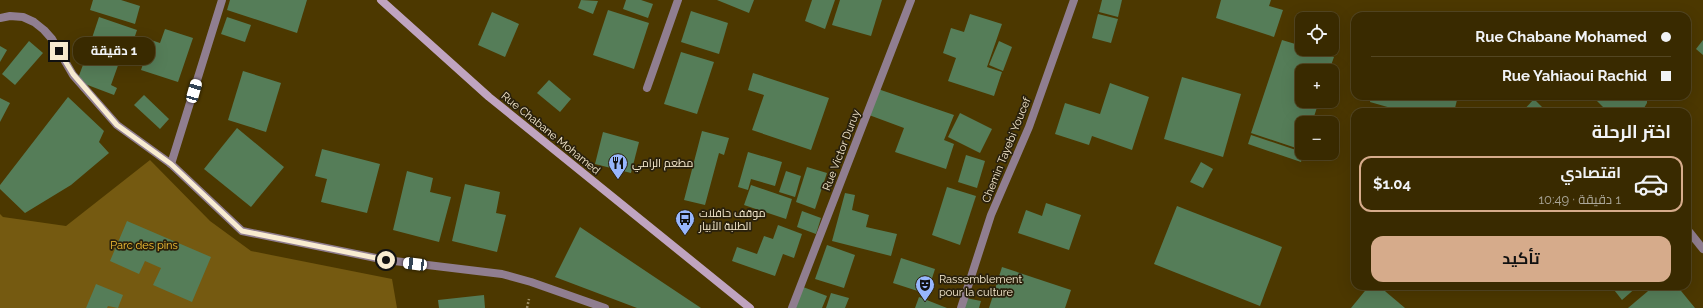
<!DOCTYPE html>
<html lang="ar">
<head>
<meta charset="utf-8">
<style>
	body { margin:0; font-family:Raleway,Cairo,sans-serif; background:#44360f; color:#f1f3f6; direction:rtl; height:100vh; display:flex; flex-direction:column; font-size:15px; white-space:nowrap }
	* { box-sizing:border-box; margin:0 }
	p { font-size:13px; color:#aba799 }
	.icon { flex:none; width:22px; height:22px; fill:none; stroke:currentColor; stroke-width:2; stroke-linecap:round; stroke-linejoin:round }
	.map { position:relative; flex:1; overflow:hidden; direction:ltr }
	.sheet { position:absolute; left:1351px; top:108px; width:340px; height:182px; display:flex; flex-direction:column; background:#392a00; border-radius:12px; box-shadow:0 4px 16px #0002,0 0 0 1px #534622; direction:rtl }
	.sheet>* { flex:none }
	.guide { position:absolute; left:1351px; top:12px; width:340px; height:88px; border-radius:12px; box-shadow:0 4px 16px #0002,0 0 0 1px #534622; direction:rtl; display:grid; align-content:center; height:88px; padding:0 20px; background:#392a00 }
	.controls { position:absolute; left:1295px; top:12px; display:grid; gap:8px }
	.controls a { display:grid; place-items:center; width:44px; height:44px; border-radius:8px; background:#392a00; box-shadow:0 4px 16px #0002,0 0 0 1px #534622; font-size:20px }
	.end { position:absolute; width:18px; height:18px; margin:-9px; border:5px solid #f8ecd1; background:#111; box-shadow:0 0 0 2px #111 }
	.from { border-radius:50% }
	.bubble { position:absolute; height:28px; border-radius:12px; background:#392a00; box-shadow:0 4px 16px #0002,0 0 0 1px #534622; font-size:13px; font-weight:700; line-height:28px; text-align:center; direction:rtl }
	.car { position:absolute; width:12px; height:24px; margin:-12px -6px; border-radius:5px; box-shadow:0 0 3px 1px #0007; background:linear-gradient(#fff 24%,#345 0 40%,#fff 0 76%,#345 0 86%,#fff 0) }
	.guide b { display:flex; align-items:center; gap:14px; height:38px; font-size:15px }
	.guide b+b { border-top:1px solid #534622 }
	.guide i { width:10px; height:10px; background:#f1f3f6 }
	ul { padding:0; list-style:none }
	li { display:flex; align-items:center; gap:12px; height:56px; margin:0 8px 6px; padding:0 12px; border:2px solid #534622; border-radius:12px }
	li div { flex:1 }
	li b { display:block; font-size:15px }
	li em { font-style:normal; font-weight:700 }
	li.selected { border-color:#d6ab8b }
	li>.icon { width:36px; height:36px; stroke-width:1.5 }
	h2 { padding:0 20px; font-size:18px; line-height:48px }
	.cta { display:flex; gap:8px; margin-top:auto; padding:8px 20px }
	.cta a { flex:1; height:46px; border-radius:12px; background:#d6ab8b; color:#111; font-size:16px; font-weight:700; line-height:46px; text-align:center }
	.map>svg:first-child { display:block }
	.green { fill:#755a11 }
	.building { fill:#557d58 }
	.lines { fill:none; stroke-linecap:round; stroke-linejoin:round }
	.path { stroke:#9e8e64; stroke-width:2.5; stroke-dasharray:2 2; stroke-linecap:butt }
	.minor { stroke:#907e90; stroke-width:8 }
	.secondary { stroke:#c0a4c0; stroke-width:8 }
	.route { stroke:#f8ecd1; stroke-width:5 }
	.labels { text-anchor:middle; stroke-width:3.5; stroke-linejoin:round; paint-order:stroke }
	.street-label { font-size:11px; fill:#f8ecd1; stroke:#2a210c }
	.poi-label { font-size:11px; fill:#f8ecd1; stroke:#2a210c; text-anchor:start }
	.park-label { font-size:11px; fill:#fbc536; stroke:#2a210c }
</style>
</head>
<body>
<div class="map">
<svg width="1703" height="308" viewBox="0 0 1703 308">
	<rect width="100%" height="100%" fill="#4c3800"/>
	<polygon class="green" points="150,160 210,221 251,251 392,279 397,308 0,308 0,214 3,217 66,226"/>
	<g class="building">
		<polygon points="93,0 121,0 140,6 135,24 90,10"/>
		<polygon points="230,0 307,0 297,33 227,10"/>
		<polygon points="581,0 598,1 593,14 578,8"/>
		<polygon points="626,0 641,0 653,4 648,18 623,9"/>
		<polygon points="717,0 754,0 749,13"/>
		<polygon points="812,0 835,0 825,29 805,21"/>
		<polygon points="840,0 882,0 871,36 832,25"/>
		<polygon points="1102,0 1122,0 1118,17 1099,12"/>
		<polygon points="1221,0 1271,0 1269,6 1283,10 1274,37 1216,18"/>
		<polygon points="608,10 649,23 634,69 593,55"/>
		<polygon points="691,11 728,23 719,54 681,42"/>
		<polygon points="492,12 519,24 505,57 478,45"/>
		<polygon points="970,14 1002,24 987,67 1002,72 994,96 948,81 956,58 943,53 951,28 964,32"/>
		<polygon points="1098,14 1118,19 1111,43 1092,38"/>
		<polygon points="99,17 137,30 128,57 90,44"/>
		<polygon points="227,17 251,25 245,42 221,34"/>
		<polygon points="165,29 193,38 178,82 141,70 151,40 160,43"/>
		<polygon points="1282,40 1302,46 1302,49 1310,49 1334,57 1329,71 1302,71 1302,101 1319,101 1312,123 1302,123 1302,150 1251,133"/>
		<polygon points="1703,40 1703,55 1696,49"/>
		<polygon points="29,41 43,53 15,85 2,74"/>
		<polygon points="999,41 1012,47 1003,71 989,65"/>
		<polygon points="0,46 7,50 0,62"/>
		<polygon points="90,46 121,57 111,85 117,88 114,95 77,81"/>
		<polygon points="681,52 714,62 697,114 664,104"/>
		<polygon points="243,71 281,83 266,132 228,120"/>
		<polygon points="753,73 829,98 811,150 752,130 764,95 748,90"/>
		<polygon points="1182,77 1241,94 1223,157 1164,139"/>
		<polygon points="549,80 571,99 560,112 537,93"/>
		<polygon points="1110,83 1149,97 1132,150 1092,136 1089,145 1055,134 1065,103 1100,114"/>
		<polygon points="878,89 954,115 944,140 954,144 946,169 895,152 904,128 869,115"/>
		<polygon points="144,95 169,119 160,129 134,105"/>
		<polygon points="1371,96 1458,96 1454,112 1405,112 1370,102"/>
		<polygon points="1592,96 1647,96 1647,103 1644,108 1634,110 1632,112 1608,112"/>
		<polygon points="68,97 104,131 99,142 109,153 71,185 25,213 0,189 0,185"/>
		<polygon points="0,98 10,103 0,122"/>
		<polygon points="1534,99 1547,112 1522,112"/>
		<polygon points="960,113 992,129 980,153 948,137"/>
		<polygon points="237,128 284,167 251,207 204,169"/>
		<polygon points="702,131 729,138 724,155 719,153 705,205 684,200"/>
		<polygon points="603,132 639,142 631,173 595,164"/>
		<polygon points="1251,135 1302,152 1303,153 1301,162 1248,144"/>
		<polygon points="322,149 380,164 367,213 321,202 327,179 315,176"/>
		<polygon points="748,152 782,162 775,186 751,179 748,190 738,187"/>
		<polygon points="966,155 985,161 977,188 958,182"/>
		<polygon points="1201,162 1213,169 1203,188 1190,182"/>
		<polygon points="807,167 827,173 815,209 796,202"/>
		<polygon points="407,171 433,178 430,192 451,197 439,242 393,230"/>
		<polygon points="786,171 801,176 795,197 779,192"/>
		<polygon points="465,184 500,192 496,213 506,215 497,252 452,241"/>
		<polygon points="751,185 792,199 786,219 744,205"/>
		<polygon points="947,187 976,196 960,245 932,235"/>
		<polygon points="845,193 855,195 852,210 869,215 866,227 897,234 891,256 832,241"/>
		<polygon points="1046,203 1081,215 1069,250 1018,233 1026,210 1042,216"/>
		<polygon points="1177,206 1282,247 1260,306 1154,264"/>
		<polygon points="802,211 821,218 816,234 797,227"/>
		<polygon points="127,221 211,257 192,302 153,285 161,268 145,261 139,274 110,261"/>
		<polygon points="778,225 802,234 794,258 783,254 775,276 732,261 737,247 757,254 764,236 773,239"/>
		<polygon points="580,227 650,274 701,308 637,308 555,277"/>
		<polygon points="827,245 855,255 844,288 815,279"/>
		<polygon points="901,258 935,269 927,294 893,283"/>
		<polygon points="1002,267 1071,290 1065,308 989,308"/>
		<polygon points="96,284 123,295 118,308 108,306 107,308 86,308"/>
		<polygon points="1369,286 1379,286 1405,308 1351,308"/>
		<polygon points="1611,286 1638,286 1622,300"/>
		<polygon points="1654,286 1677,286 1695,308 1628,308"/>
		<polygon points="803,287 827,296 822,308 794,308"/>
		<polygon points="831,293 849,298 845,308 826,308"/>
		<polygon points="484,295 485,308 439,308 438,300"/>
		<polygon points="919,297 947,308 915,308"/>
		<polygon points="966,298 981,301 979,308 963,308"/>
	</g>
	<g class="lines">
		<polyline class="path" points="527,308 529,299"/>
		<g class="minor">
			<polyline points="0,18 10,16 23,17 34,22 44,30 52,39 73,75 117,125 171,164 242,231 386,260 502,274 531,282 605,308"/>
			<polyline points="647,88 678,0"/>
			<polyline points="171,164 222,0"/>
			<polyline points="1687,229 1703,249"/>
			<polyline points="792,308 911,0"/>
			<polyline points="961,308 991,215 1029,127 1074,0"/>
		</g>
		<polyline class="secondary" points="381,0 489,97 750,308"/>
	</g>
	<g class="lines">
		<polyline class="route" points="59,51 73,74 117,125 171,164 242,231 386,260"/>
	</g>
	<defs>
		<g id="restaurant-pin" transform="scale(1)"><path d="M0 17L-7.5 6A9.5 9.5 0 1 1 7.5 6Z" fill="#97b6fd" stroke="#2a210c"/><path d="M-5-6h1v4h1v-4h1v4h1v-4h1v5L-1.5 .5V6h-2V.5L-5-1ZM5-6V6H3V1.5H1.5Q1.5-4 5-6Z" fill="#111"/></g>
		<g id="bus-pin" transform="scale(1)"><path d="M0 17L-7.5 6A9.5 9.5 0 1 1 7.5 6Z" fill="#97b6fd" stroke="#2a210c"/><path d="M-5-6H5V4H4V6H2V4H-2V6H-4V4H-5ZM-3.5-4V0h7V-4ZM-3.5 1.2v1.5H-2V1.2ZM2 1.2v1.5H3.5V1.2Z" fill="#111"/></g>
		<g id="theatre-pin" transform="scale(1)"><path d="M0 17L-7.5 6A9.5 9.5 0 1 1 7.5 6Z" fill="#97b6fd" stroke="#2a210c"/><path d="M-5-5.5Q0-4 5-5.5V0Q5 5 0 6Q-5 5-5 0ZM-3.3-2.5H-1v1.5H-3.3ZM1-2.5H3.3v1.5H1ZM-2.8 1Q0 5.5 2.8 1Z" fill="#111"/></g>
	</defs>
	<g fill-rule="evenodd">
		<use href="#restaurant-pin" x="618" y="163"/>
		<use href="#bus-pin" x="685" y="219"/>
		<use href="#theatre-pin" x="925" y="285"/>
	</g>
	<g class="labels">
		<g class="street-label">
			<text transform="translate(551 133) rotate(39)" y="4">Rue Chabane Mohamed</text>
			<text transform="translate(841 150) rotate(-69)" y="4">Rue Victor Duruy</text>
			<text transform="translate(1006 150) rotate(-68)" y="4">Chemin Tayebi Youcef</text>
		</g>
		<g class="poi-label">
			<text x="632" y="167">مطعم الرامي</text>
			<text x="699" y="217">موقف حافلات<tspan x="699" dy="13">الطلبة الأبيار</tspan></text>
			<text x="939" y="283">Rassemblement<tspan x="939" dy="13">pour la culture</tspan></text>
		</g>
		<g class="park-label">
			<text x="144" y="249">Parc des pins</text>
		</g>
	</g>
</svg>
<div class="controls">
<a><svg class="icon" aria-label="locate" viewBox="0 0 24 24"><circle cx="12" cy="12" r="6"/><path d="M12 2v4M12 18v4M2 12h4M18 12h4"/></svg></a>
<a>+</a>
<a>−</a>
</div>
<i class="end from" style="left:386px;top:260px"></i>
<i class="end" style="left:59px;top:51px"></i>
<div class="bubble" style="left:73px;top:37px;width:82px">1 دقيقة</div>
<i class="car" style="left:194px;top:91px;rotate:16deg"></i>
<i class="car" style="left:415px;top:264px;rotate:277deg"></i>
<div class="guide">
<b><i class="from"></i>Rue Chabane Mohamed</b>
<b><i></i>Rue Yahiaoui Rachid</b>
</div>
<section class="sheet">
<h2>اختر الرحلة</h2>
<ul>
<li class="selected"><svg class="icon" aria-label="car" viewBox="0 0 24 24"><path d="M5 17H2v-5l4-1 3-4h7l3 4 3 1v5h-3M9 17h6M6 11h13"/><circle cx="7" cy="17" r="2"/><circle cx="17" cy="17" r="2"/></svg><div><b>اقتصادي</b><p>1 دقيقة · 10:49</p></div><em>$1.04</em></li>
</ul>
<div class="cta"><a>تأكيد</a></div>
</section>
</div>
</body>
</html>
